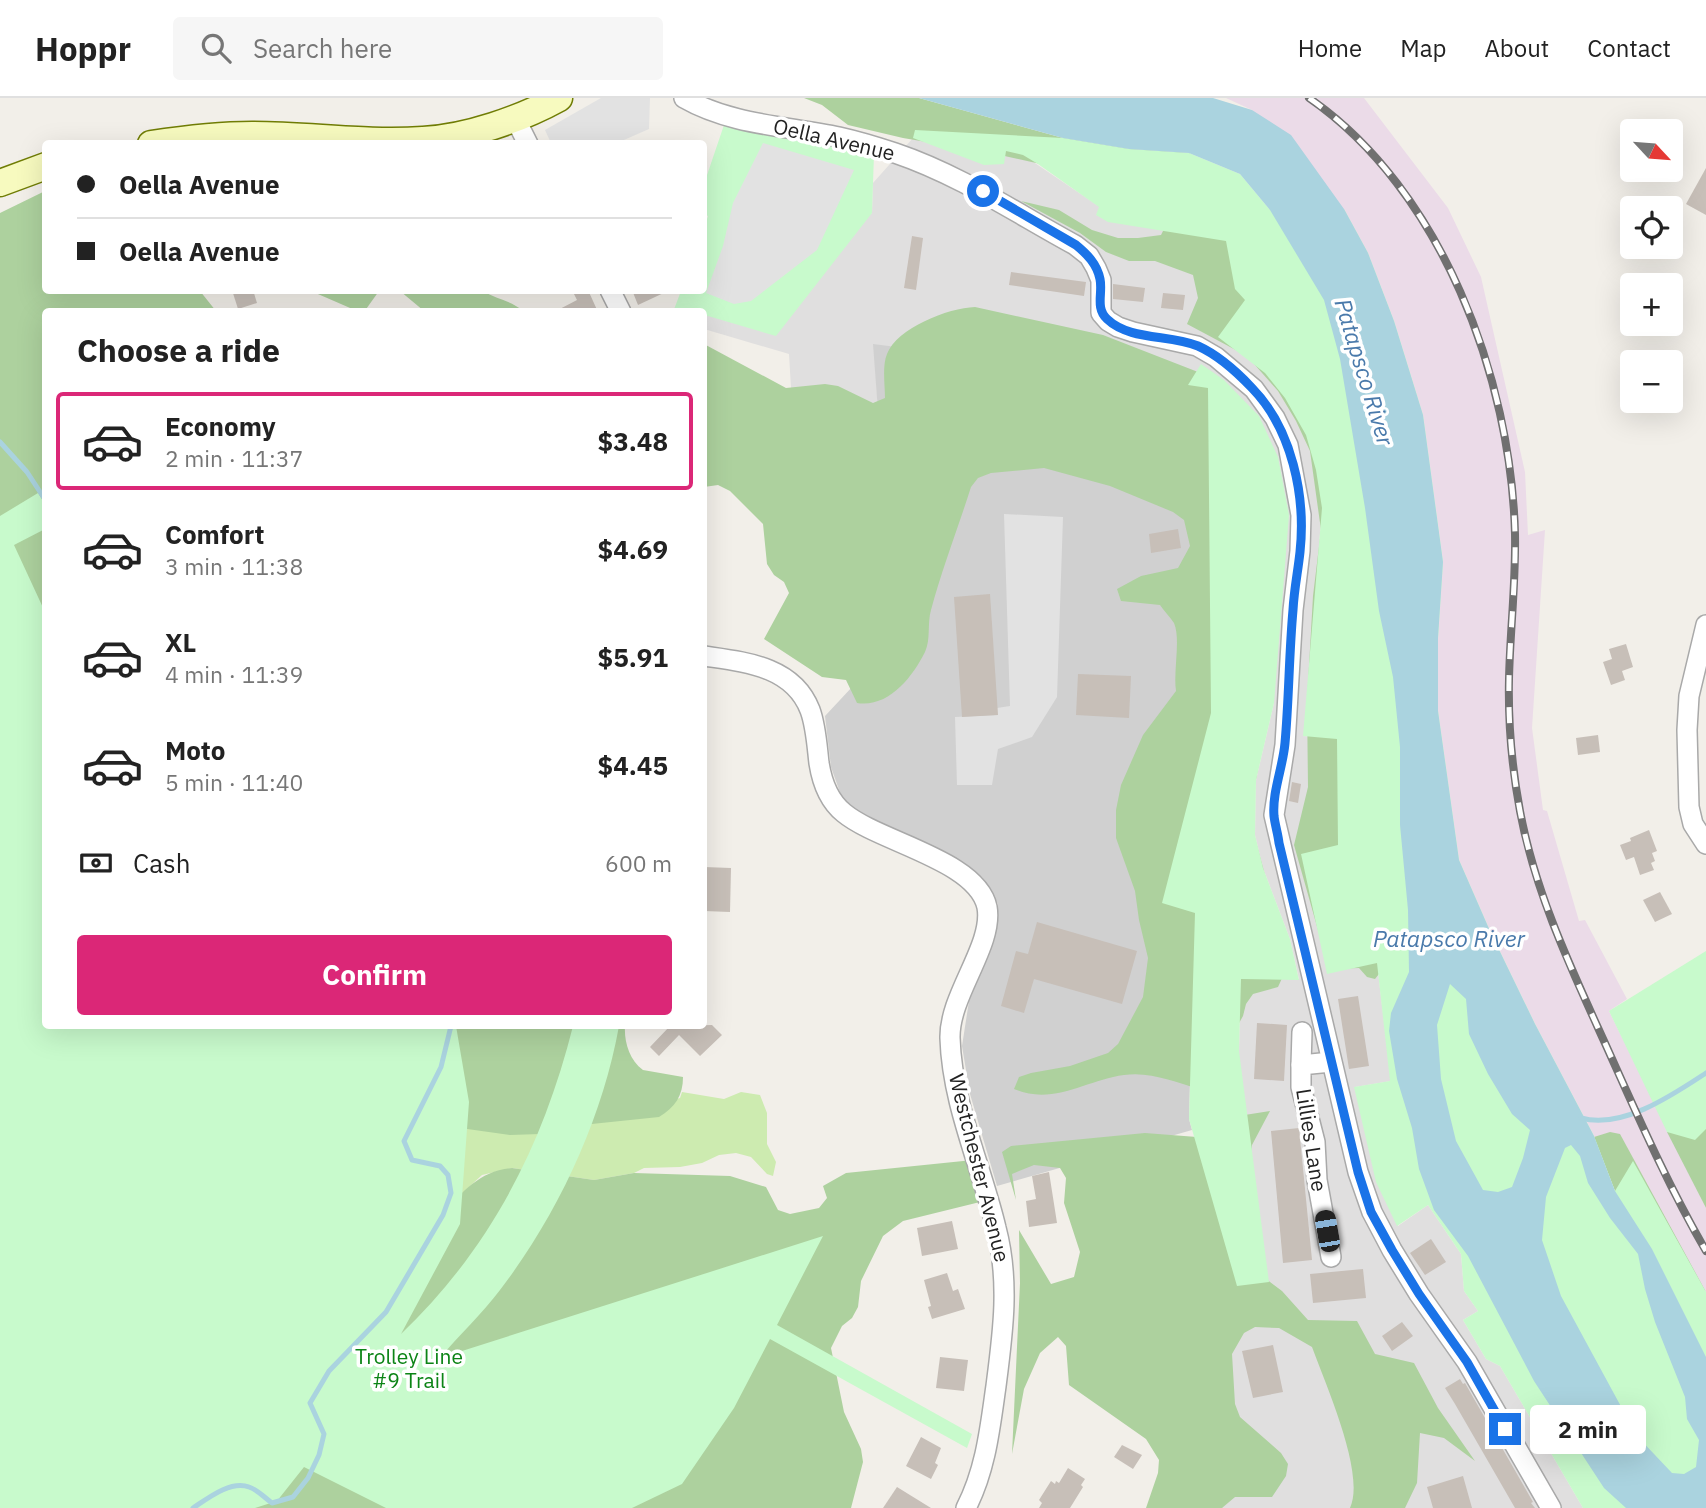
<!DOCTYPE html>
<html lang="en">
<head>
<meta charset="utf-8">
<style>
	body { margin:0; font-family:"IBM Plex Sans",sans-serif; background:#f6f6f6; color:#222; height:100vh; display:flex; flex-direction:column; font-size:26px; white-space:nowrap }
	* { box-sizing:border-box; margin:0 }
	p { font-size:23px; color:#767676 }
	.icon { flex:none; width:38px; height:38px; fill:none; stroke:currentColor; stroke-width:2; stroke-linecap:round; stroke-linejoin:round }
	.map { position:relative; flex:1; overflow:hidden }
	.panel { position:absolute; left:42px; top:210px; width:665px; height:721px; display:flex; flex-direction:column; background:#fff; border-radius:7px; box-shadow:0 7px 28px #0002 }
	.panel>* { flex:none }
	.hud { position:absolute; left:42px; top:42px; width:665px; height:154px; border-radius:7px; box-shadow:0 7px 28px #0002; display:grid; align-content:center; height:154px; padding:0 35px; background:#fff }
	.needle { width:46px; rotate:116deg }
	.tools { position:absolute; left:1620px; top:21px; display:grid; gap:14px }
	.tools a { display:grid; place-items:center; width:63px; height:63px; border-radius:7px; background:#fff; box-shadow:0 7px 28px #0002; font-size:35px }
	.end { position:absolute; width:32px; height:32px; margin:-16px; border:9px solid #1a73e8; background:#fff; box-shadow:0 0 0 4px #fff }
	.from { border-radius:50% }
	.bubble { position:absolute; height:49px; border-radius:7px; background:#fff; box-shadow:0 7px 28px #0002; font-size:23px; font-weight:800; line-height:49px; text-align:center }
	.car { position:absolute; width:21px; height:42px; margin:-21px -10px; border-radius:9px; box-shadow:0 0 5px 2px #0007; background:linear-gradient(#222 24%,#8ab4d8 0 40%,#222 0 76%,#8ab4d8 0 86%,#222 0) }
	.hud b { display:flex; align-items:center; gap:24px; height:66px; font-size:26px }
	.hud b+b { border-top:2px solid #e0e0e0 }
	.hud i { width:18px; height:18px; background:#222 }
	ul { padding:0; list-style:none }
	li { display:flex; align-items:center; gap:21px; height:98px; margin:0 14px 10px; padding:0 21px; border:4px solid transparent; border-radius:7px }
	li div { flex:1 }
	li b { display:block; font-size:26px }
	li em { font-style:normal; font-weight:800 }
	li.active { border-color:#db2777 }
	li>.icon { width:63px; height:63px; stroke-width:1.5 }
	h2 { padding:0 35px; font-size:32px; line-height:84px }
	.pay { display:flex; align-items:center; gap:18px; height:77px; padding:0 35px; font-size:26px }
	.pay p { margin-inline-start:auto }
	.primary-button { display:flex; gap:14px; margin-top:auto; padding:14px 35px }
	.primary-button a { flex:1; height:80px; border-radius:7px; background:#db2777; color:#fff; font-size:28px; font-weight:800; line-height:80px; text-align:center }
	header { display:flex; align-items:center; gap:42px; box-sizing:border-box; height:98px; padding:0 35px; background:#fff; border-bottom:2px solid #e0e0e0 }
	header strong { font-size:33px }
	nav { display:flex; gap:38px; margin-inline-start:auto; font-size:24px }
	.search { width:490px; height:63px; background:#f6f6f6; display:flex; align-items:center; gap:18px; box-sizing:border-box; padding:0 24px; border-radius:7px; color:#767676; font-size:26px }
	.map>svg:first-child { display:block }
	.residential { fill:#e0dfdf }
	.industrial { fill:#ebdbe8 }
	.religious { fill:#d0d0d0 }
	.grass { fill:#cdebb0 }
	.forest { fill:#add19e }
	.park { fill:#c8facc }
	.parking { fill:#e2e2e2 }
	.water { fill:#aad3df; fill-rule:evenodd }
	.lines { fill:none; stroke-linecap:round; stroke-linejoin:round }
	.stream { stroke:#aad3df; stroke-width:5 }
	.building { fill:#c7bfb8 }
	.street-casing { stroke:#a9a9a9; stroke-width:22 }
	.secondary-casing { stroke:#707d05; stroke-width:29 }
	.street { stroke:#fff; stroke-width:19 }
	.secondary { stroke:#f7fabf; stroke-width:26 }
	.rail-casing { stroke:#707070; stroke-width:8 }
	.rail { stroke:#fff; stroke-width:5; stroke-dasharray:16; stroke-linecap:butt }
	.route { stroke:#1a73e8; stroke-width:9 }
	.labels { text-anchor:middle; stroke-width:7; stroke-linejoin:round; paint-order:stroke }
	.street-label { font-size:21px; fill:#222; stroke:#fff }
	.park-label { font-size:21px; fill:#0c8416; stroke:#fff }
	.water-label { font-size:23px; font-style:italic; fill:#4a7aab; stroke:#fff }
</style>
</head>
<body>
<header>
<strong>Hoppr</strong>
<div class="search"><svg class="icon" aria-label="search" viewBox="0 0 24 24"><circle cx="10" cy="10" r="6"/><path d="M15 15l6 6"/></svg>Search here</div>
<nav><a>Home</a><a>Map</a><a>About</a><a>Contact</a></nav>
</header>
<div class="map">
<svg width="1706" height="1410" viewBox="0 0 1706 1410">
	<rect width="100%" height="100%" fill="#f2efe9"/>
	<polygon class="residential" points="913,40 1023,57 1100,109 1226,143 1245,258 1265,275 1285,300 1306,337 1316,372 1322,410 1304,638 1337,641 1377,865 1391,983 1355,989 1398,1128 1428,1107 1461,1156 1464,1193 1478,1213 1463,1222 1486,1261 1500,1268 1583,1410 1184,1410 1239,953 1241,881 1299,881 1290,841 1263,770 1255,737 1256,682 1274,605 1188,287 874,247 883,392 797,392 789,256 704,231 704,219 872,115 873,85"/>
	<polygon class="industrial" points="1226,0 1364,0 1448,110 1481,179 1525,374 1528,437 1545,432 1532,630 1543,712 1547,713 1579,823 1585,822 1627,901 1609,913 1706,1110 1706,1194 1682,1153 1615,1093 1594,1038 1535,926 1490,833 1459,762 1438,613 1438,540 1443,464 1423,317 1394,223 1368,155 1252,12"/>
	<polygon class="religious" points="873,246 1208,289 1189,1021 1192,1032 997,1088 970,996 962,948 969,903 994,843 998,806 982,779 958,762 864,718 843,703 831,669 825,618 895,543"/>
	<polygon class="grass" points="682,994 724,1001 741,994 760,997 767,1015 767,1046 776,1064 773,1078 767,1076 751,1059 736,1055 719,1057 702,1065 680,1069 644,1070 634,1075 594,1082 512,1070 482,1077 442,1114 402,1029 582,1027 680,1000"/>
	<g class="forest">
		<polygon points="804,0 919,0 1063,40 1129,51 1189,55 1270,112 1408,839 1375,881 1367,879 1359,870 1329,871 1294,747 1308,689 1307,603 1313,498 1321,432 1310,353 1296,323 1278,293 1247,258 1187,226 1198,200 1193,177 1155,163 1129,163 1106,154 1080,135 1021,103 1059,112 1092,132 1118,140 1138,140 1161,137 1173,113 1045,67 991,55 903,40 848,27 822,7"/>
		<path d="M45,93L46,192L200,193L216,213L46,214V928H625C624,943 629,962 643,972L683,979C683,998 675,1009 659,1019L582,1027L570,1035L510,1037L446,1028L0,1048V115Z"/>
		<polygon points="311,193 379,193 364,214 357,213"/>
		<path d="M400,193H483C496,201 512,203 523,213H424Z"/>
		<path d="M975,209L1103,237L1216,281L1270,608L1249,718L1289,865L1278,889L1253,896L1246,906L1243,918L1225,950L1199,991C1176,984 1149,973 1124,977C1086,982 1053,1008 1014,991L1019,979L1031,975L1070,968L1108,955L1118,946L1143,899L1148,860L1139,822L1135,793L1116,740V712L1121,687L1143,637L1176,593C1173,573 1181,541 1174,525C1170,519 1164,513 1160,507L1121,503L1117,491L1141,478L1178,470L1190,448L1184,422L1173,414L1110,388L1044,370L991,375L978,380L971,389C958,430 942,471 931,512C927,526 931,541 925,554C912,580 888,610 857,605L846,582L822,579L764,541L789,495L784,484L774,477L767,466L763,426L730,393L718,387L704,389V246L786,290L825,286L838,288L873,305L885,300C885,287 882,268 887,256C897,230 948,210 975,209Z"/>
		<path d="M1270,1013L1252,1047L1246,1085L1257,1174L1282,1193L1308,1222L1357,1223L1375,1256L1414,1265L1438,1310L1475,1363L1444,1340L1420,1335L1417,1385L1405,1410H1350C1366,1376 1325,1285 1312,1249L1279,1230L1255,1229L1244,1235L1232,1256L1235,1306L1240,1319L1281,1355L1288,1366L1286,1378L1272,1399H1235L1222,1410H1146L1158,1375L1159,1362L1146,1341L1069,1287L1066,1248L1058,1239L1040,1255L1024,1291L1012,1356L1020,1185L1019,1132L1051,1186L1074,1179L1080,1154L1064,1105L1066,1080L1060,1070L1034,1067L1012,1076L1016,1102L1002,1054L1011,1048L1145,1035L1197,1039L1232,1019Z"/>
		<polygon points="1706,1013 1706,1110 1667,1034 1668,1020"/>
		<polygon points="1610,1034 1620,1036 1706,1194 1615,1093 1594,1039"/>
		<path d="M973,1062L980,1104L903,1123L883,1138L861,1183L858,1209L852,1220L842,1228L831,1250L844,1314L861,1351L863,1364L851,1410H0V1112L442,1114C465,1093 479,1073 512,1070L594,1082L634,1075L730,1078L766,1089L778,1112L790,1116L819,1110L827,1100L823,1088L846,1075Z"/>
	</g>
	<g class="park">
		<polygon points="724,27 874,56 872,115 776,238 708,218 704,219 704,214 673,214 681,193 704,192 704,130 708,118 704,116 704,86"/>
		<polygon points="915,32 1063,40 1129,51 1189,55 1240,76 1270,112 1344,111 1368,155 1394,223 1423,317 1443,464 1438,540 1438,613 1459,762 1490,833 1535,926 1594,1038 1615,1093 1633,1063 1706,1194 1706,1410 1583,1410 1500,1268 1486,1261 1463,1222 1478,1213 1464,1193 1461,1156 1428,1107 1397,1128 1376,1084 1354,989 1390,983 1377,865 1327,876 1301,756 1338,747 1337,641 1303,638 1322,410 1316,372 1306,337 1285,300 1265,275 1218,239 1245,202 1235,191 1226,143 1108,124 1096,117 1099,109 1038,66 1023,57 1006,53 1004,66 984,67 913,40"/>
		<polygon points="1201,266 1224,282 1259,318 1278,359 1289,417 1274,605 1256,682 1255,737 1263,770 1290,841 1299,882 1241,881 1239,953 1269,1184 1237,1188 1189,1021 1195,815 1162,805 1211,615 1208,290 1188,287"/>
		<path d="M38,395L45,406V431L14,447L45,514L46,928H456L469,1004L460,1126L401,1236C491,1150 543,1047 573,928H619C602,1022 558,1116 500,1192C482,1216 459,1237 440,1260L823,1138L777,1227L972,1336L967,1350L770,1241L734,1310L682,1386L632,1410H386L304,1369L277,1403L255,1410H0V418Z"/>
		<polygon points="1706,853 1706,1031 1695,1042 1667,1034 1609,913"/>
	</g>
	<g class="parking">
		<polygon points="601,0 650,0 649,31 617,45 551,45 545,32"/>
		<polygon points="763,45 854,72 817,152 751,203 734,206 706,195 723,148 733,105"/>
		<polygon points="1004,416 1063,419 1057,599 1032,639 998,651 992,687 957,687 955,619 997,617 997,610 1010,608"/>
	</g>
	<path class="water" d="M919,0H1213L1252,12L1291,37L1344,111L1368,155L1394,223L1423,317L1443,464L1438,540V613L1459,762L1490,833L1535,926L1594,1038L1615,1093L1652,1151L1706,1259V1410H1626L1604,1390L1534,1283L1468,1158L1434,1112L1419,1071L1412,1030L1397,981L1389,933L1391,915L1409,874L1408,812L1400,727V649L1393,579L1379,513L1365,410L1340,261L1324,202L1270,112L1240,76L1189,55L1129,51L1063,40ZM1450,886L1466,901L1469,936L1488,976L1512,1016L1530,1032L1523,1060L1512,1089L1498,1094L1483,1092L1456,1043L1441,981L1437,927ZM1571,1047L1580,1058L1588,1085L1610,1120L1638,1156L1645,1191L1655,1224L1685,1299L1687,1321L1699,1342L1696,1369L1684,1376L1672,1375L1637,1338L1561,1198L1542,1142L1546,1099L1565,1050Z"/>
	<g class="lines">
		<g class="stream">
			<polyline points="0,344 27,374 46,403"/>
			<path d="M1581,1020C1622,1032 1674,996 1706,975"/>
			<path d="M193,1410C208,1400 231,1382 249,1389C258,1392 265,1400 272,1405L293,1399L308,1380L319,1357L324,1336L310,1305L329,1273L386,1214L443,1117L451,1095L448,1077L440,1068L412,1062L404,1043L441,969L451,928"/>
		</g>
	</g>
	<g class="building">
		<polygon points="1706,70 1706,117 1686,106"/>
		<polygon points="912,138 923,140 916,192 904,190"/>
		<polygon points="1011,174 1086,184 1084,198 1009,187"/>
		<polygon points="1113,186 1145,190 1143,204 1113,201"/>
		<polygon points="232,192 253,192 257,205 238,211"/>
		<polygon points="572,192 588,192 598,214 554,214 577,202"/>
		<polygon points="632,192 670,192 638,207"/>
		<polygon points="1163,195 1185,197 1183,212 1161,210"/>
		<polygon points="1178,431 1181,450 1151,455 1149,436"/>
		<polygon points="990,496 998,617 962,619 954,499"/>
		<polygon points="1626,546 1633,569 1622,573 1625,582 1611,587 1603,564 1612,561 1609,551"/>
		<polygon points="1078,576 1131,578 1129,620 1076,617"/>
		<polygon points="1598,637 1600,654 1578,657 1576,640"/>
		<polygon points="1292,684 1301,686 1298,705 1289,703"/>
		<polygon points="1649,732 1657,753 1652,755 1655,763 1651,765 1654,772 1640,777 1634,759 1626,762 1620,747 1631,743 1630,740"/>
		<polygon points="704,769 731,770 730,814 704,813"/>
		<polygon points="1660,794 1672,816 1655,824 1643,802"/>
		<polygon points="1037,824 1137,853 1122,906 1034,881 1024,915 1001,908 1016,853 1028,856"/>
		<polygon points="1358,898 1369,968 1349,971 1338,901"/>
		<polygon points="1257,925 1287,927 1284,983 1254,981"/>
		<polygon points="712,927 722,937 700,958 679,937 659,958 650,949 670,928"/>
		<polygon points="1299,1030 1312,1162 1283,1165 1271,1033"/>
		<polygon points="1049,1074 1057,1125 1029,1129 1026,1103 1036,1101 1032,1078"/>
		<polygon points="952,1123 958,1151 922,1158 917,1130"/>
		<polygon points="1431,1141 1446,1164 1425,1177 1410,1155"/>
		<polygon points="1363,1171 1366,1200 1313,1205 1310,1176"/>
		<polygon points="947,1175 953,1193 958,1191 965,1211 932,1221 928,1209 931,1208 924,1182"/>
		<polygon points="1402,1224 1413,1238 1392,1253 1382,1238"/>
		<polygon points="1273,1247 1283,1294 1253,1300 1242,1253"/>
		<polygon points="940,1259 968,1262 964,1293 936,1290"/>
		<polygon points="1460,1281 1463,1286 1465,1285 1533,1404 1531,1405 1535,1410 1515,1410 1455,1306 1445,1290"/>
		<polygon points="921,1339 941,1350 935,1365 938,1367 931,1381 906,1368"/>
		<polygon points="1122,1347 1142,1357 1133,1371 1114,1359"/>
		<polygon points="1068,1370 1085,1381 1081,1387 1083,1389 1070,1410 1039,1410 1042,1405 1039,1402 1051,1383 1055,1386 1056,1383 1059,1385"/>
		<polygon points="1463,1378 1472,1410 1433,1410 1427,1389"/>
		<polygon points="897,1389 931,1410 883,1410"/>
	</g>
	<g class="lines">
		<g class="street-casing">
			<g id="street">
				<path d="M684,0C731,27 787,28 839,39C857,43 877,49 895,55C960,77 1016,115 1075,147L1089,158L1096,170L1101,182V215L1108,223L1118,229L1133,234L1197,248L1216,259L1254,291L1275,320L1288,347L1301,417L1300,453L1293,512L1285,647L1274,717L1358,1074L1372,1114L1392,1152L1419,1196L1467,1264L1551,1410"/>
				<polyline points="515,20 528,46"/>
				<polyline points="610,192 621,214"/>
				<polyline points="1706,527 1689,598 1687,632 1689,709 1693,726 1706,746"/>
				<path d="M704,558C745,564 793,568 810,612C816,628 817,648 819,665C822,684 829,703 844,715C879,744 977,762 987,809C994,847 949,897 950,940C952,1006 981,1067 996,1130C1010,1183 1003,1234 996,1288C990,1330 986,1371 966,1410"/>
				<polyline points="1331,964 1301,967 1301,989 1315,1044 1317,1082 1331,1159"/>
				<polyline points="1301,967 1302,934"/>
			</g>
		</g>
		<g class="secondary-casing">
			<g id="secondary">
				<path d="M151,46C185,41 218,37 252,37C309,37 366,46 423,42C466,40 521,21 559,0"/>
				<polyline points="0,85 46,68"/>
			</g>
		</g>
		<use href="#street" class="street"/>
		<use href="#secondary" class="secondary"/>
		<g class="rail-casing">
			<path id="rail" d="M1309,0C1442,92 1511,280 1515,436C1516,484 1510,533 1509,581C1508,625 1512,670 1520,713C1535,794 1570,868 1604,943C1636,1014 1667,1086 1706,1153"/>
		</g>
		<use href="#rail" class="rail"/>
	</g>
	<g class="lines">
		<path class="route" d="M983,93L1076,147C1087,156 1097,166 1100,181C1103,195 1095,210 1107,221C1130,243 1170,236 1198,248C1218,257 1237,274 1252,290C1292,331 1306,398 1300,454C1298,473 1294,492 1293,512C1289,556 1289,601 1285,645C1283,669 1272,694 1274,718C1275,727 1278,736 1279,745L1358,1074L1371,1114L1392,1152L1419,1196L1467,1264L1505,1331"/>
	</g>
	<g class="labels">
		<g class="street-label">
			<text transform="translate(834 42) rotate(13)" y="7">Oella Avenue</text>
			<text transform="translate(1311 1042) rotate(81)" y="7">Lillies Lane</text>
			<text transform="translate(979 1070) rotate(76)" y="7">Westchester Avenue</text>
		</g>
		<g class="park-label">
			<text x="409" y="1266">Trolley Line<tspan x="409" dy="24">#9 Trail</tspan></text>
		</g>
		<g class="water-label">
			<text transform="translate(1364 274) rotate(73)" y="8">Patapsco River</text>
			<text x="1449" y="849">Patapsco River</text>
		</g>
	</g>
</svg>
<div class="tools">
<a><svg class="needle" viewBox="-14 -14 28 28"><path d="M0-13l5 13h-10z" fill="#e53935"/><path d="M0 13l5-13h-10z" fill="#767676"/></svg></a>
<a><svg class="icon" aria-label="locate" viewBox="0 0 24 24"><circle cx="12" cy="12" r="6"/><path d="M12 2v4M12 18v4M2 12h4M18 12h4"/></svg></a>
<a>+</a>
<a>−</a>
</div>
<i class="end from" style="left:983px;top:93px"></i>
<i class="end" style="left:1505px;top:1331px"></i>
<div class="bubble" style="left:1530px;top:1307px;width:116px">2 min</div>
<i class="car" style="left:1327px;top:1133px;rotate:350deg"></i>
<div class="hud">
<b><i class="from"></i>Oella Avenue</b>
<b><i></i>Oella Avenue</b>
</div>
<section class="panel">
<h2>Choose a ride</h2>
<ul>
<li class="active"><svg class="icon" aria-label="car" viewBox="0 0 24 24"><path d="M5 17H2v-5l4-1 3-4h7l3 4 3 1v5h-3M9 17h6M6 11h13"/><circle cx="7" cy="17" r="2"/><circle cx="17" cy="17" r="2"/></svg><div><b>Economy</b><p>2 min · 11:37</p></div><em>$3.48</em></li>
<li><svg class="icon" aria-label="car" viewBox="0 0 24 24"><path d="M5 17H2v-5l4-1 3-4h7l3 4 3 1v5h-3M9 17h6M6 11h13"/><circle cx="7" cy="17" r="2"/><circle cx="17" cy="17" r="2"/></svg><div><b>Comfort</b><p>3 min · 11:38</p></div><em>$4.69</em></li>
<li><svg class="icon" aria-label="car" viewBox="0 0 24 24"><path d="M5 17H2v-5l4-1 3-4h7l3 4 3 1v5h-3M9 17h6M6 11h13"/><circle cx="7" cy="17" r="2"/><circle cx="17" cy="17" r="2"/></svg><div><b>XL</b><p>4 min · 11:39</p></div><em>$5.91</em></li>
<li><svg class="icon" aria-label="car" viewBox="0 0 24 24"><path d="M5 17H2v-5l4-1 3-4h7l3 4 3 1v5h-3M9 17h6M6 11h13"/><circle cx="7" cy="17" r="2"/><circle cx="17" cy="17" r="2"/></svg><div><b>Moto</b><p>5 min · 11:40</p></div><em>$4.45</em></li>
</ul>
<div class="pay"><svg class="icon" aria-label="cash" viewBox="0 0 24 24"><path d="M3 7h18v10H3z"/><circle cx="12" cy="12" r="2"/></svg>Cash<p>600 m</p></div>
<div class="primary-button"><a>Confirm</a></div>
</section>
</div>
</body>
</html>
